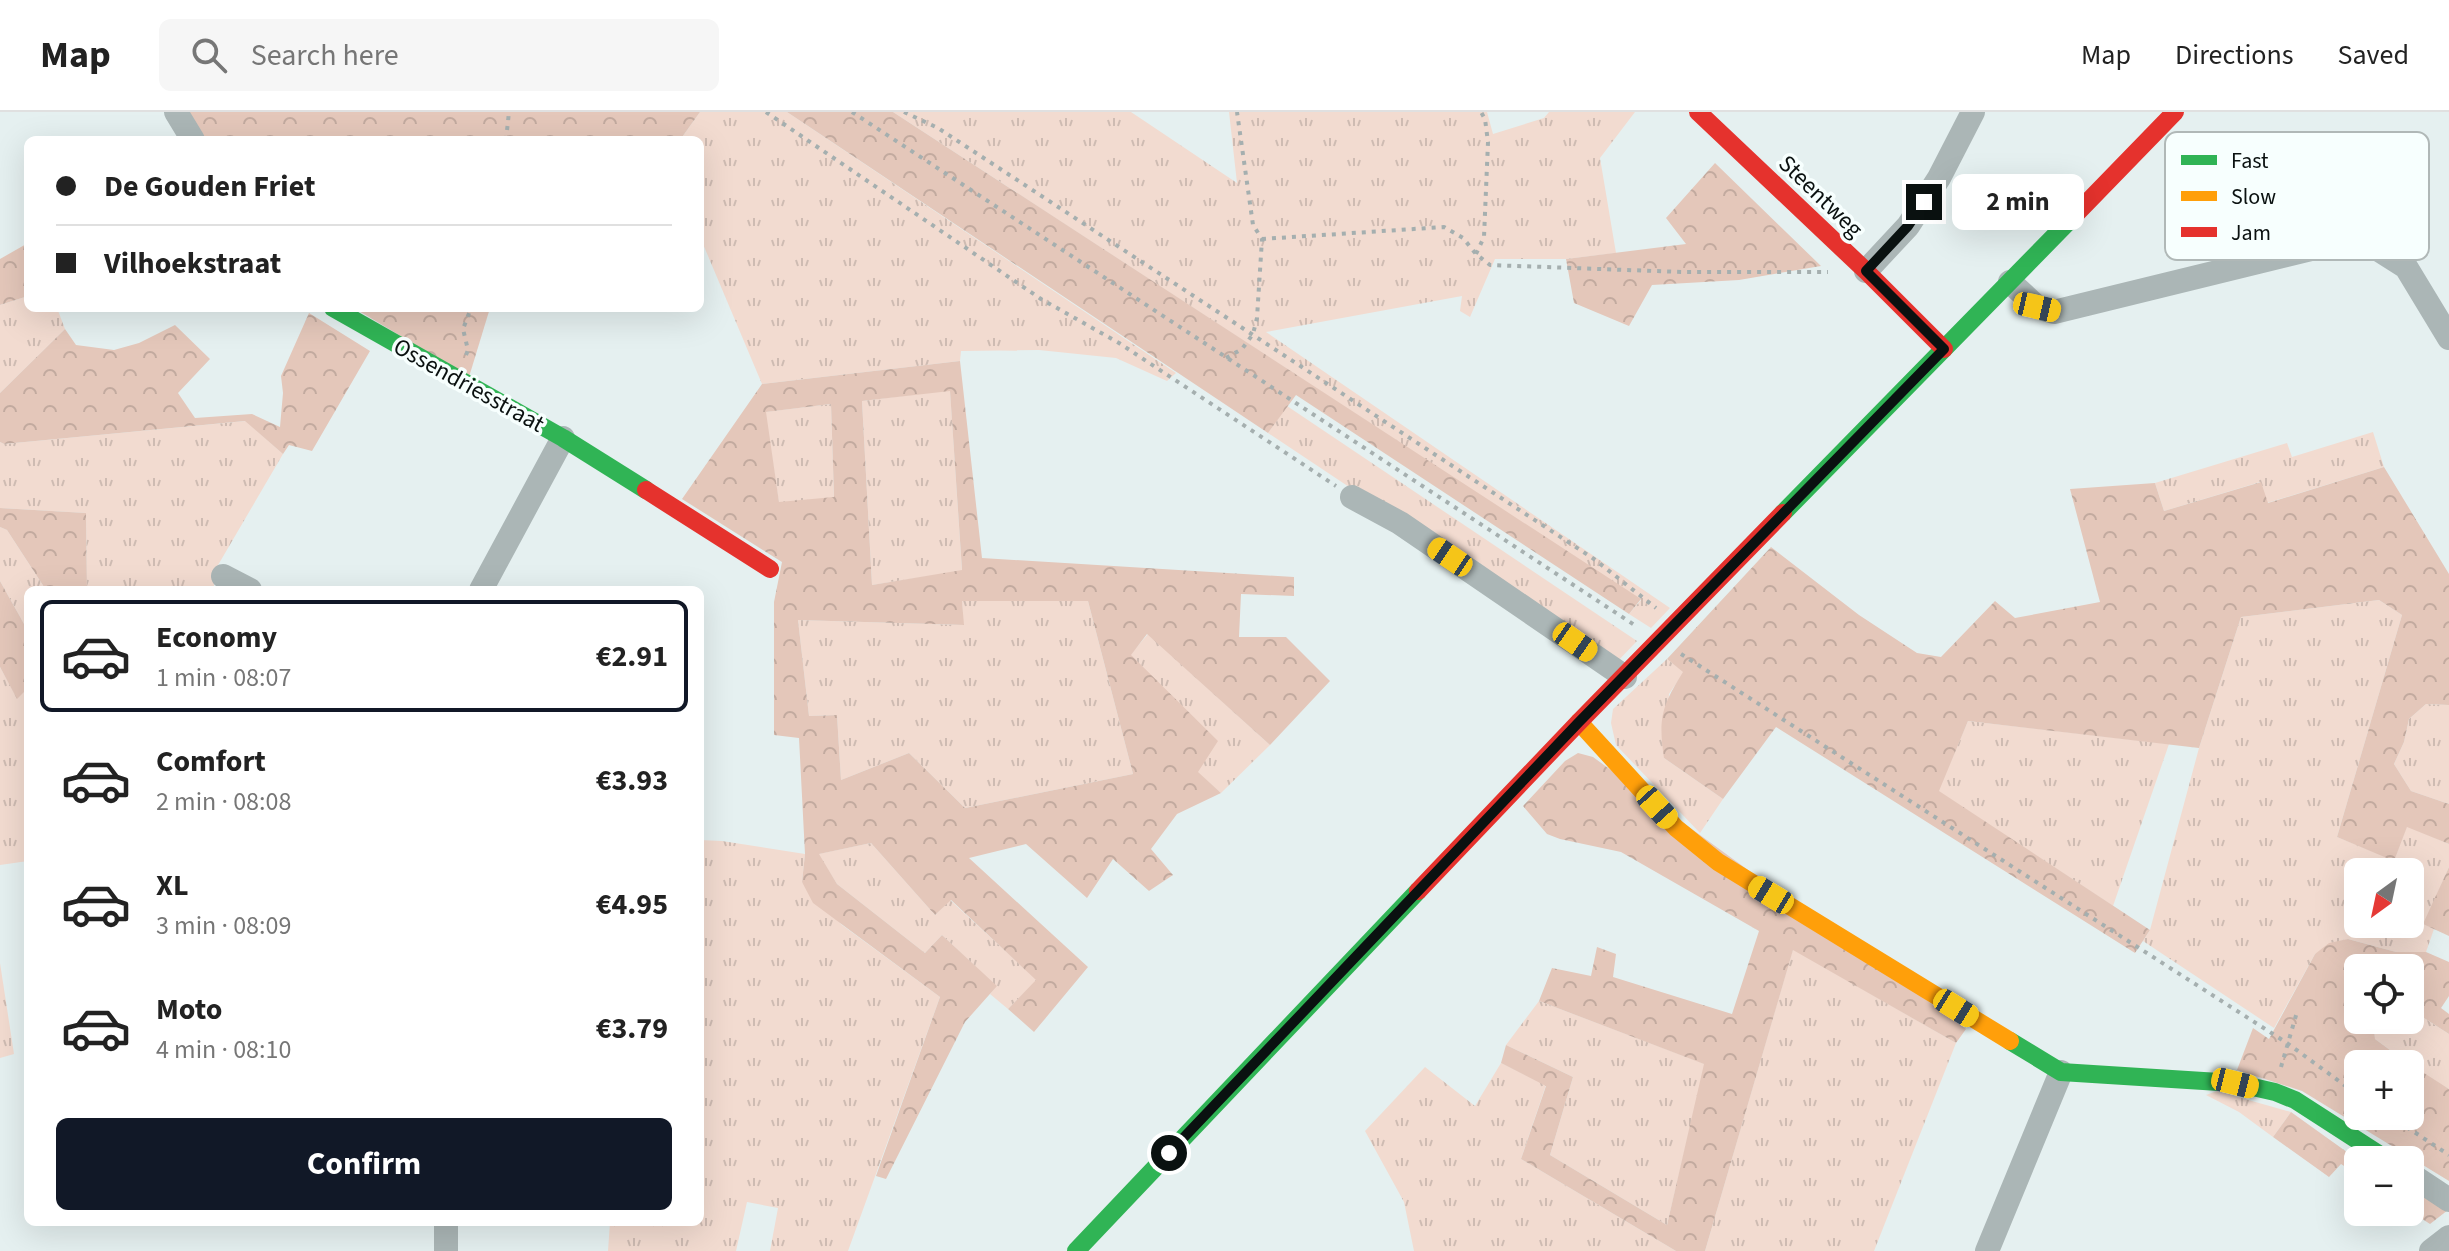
<!DOCTYPE html>
<html lang="en">
<head>
<meta charset="utf-8">
<style>
	body { margin:0; font-family:"Source Sans 3",sans-serif; background:#f6f6f6; color:#222; height:100vh; display:flex; flex-direction:column; font-size:30px; white-space:nowrap }
	* { box-sizing:border-box; margin:0 }
	p { font-size:26px; color:#767676 }
	.icon { flex:none; width:44px; height:44px; fill:none; stroke:currentColor; stroke-width:2; stroke-linecap:round; stroke-linejoin:round }
	.map { position:relative; flex:1; overflow:hidden }
	.sheet { position:absolute; left:24px; top:474px; width:680px; height:640px; display:flex; flex-direction:column; background:#fff; border-radius:12px; box-shadow:0 8px 32px #0002 }
	.sheet>* { flex:none }
	.banner { position:absolute; left:24px; top:24px; width:680px; height:176px; border-radius:12px; box-shadow:0 8px 32px #0002; display:grid; align-content:center; height:176px; padding:0 32px; background:#fff }
	.needle { width:52px; rotate:213deg }
	.fabs { position:absolute; left:2344px; top:746px; display:grid; gap:16px }
	.fabs a { display:grid; place-items:center; width:80px; height:80px; border-radius:12px; background:#fff; box-shadow:0 8px 32px #0002; font-size:40px }
	.end { position:absolute; width:36px; height:36px; margin:-18px; border:10px solid #0a1110; background:#fff; box-shadow:0 0 0 4px #fff }
	.from { border-radius:50% }
	.bubble { position:absolute; height:56px; border-radius:12px; background:#fff; box-shadow:0 8px 32px #0002; font-size:26px; font-weight:700; line-height:56px; text-align:center }
	.car { position:absolute; width:24px; height:48px; margin:-24px -12px; border-radius:10px; box-shadow:0 0 6px 2px #0007; background:linear-gradient(#f5c518 24%,#345 0 40%,#f5c518 0 76%,#345 0 86%,#f5c518 0) }
	.banner b { display:flex; align-items:center; gap:28px; height:76px; font-size:30px }
	.banner b+b { border-top:2px solid #e0e0e0 }
	.banner i { width:20px; height:20px; background:#222 }
	ul { padding:14px 0 0; list-style:none }
	li { display:flex; align-items:center; gap:24px; height:112px; margin:0 16px 12px; padding:0 16px; border:4px solid transparent; border-radius:12px }
	li div { flex:1 }
	li b { display:block; font-size:30px }
	li em { font-style:normal; font-weight:700 }
	li.on { border-color:#111827 }
	li>.icon { width:72px; height:72px; stroke-width:1.5 }
	.button { display:flex; gap:16px; margin-top:auto; padding:16px 32px }
	.button a { flex:1; height:92px; border-radius:12px; background:#111827; color:#fff; font-size:32px; font-weight:700; line-height:92px; text-align:center }
	header { display:flex; align-items:center; gap:48px; box-sizing:border-box; height:112px; padding:0 40px; background:#fff; border-bottom:2px solid #e0e0e0 }
	header strong { font-size:38px }
	nav { display:flex; gap:44px; margin-inline-start:auto; font-size:28px }
	.search { width:560px; height:72px; background:#f6f6f6; display:flex; align-items:center; gap:20px; box-sizing:border-box; padding:0 28px; border-radius:12px; color:#767676; font-size:30px }
	.map>svg:first-child { display:block }
	.grass { fill:url(#grass-tufts); fill-rule:evenodd }
	.forest { fill:url(#forest-crowns); fill-rule:evenodd }
	.lines { fill:none; stroke-linecap:round; stroke-linejoin:round }
	.path { stroke:#a5afaf; stroke-width:4; stroke-dasharray:4 6; stroke-linecap:butt }
	.street { stroke:#abb6b6; stroke-width:24 }
	.fast { stroke:#30b455; stroke-width:18 }
	.slow { stroke:#ff9f0a; stroke-width:18 }
	.jam { stroke:#e5322d; stroke-width:18 }
	.route { stroke:#0a1110; stroke-width:10 }
	.labels { text-anchor:middle; stroke-width:7; stroke-linejoin:round; paint-order:stroke }
	.street-label { font-size:24px; fill:#0a1110; stroke:#f7fffe }
	.key { fill:#f7fffe; stroke:#b0b8b7; stroke-width:2 }
	.key-label { font-size:22px; fill:#0a1110 }
</style>
</head>
<body>
<header>
<strong>Map</strong>
<div class="search"><svg class="icon" aria-label="search" viewBox="0 0 24 24"><circle cx="10" cy="10" r="6"/><path d="M15 15l6 6"/></svg>Search here</div>
<nav><a>Map</a><a>Directions</a><a>Saved</a></nav>
</header>
<div class="map">
<svg width="2449" height="1139" viewBox="0 0 2449 1139">
	<defs>
		<pattern id="grass-tufts" width="24" height="20" patternUnits="userSpaceOnUse" patternTransform="scale(2)"><rect width="24" height="20" fill="#f2dbd0"/><path d="M3 7l-1-3M5 7V3M7 7l1-3M15 17l-1-3M17 17v-4M19 17l1-3" fill="none" stroke="#cebbb2"/></pattern>
		<pattern id="forest-crowns" width="20" height="18" patternUnits="userSpaceOnUse" patternTransform="scale(2)"><rect width="20" height="18" fill="#e4c7ba"/><path d="M2 6a3 3 0 1 1 6 0M12 15a3 3 0 1 1 6 0" fill="none" stroke="#c2aa9f"/></pattern>
	</defs>
	<rect width="100%" height="100%" fill="#e5f0f0"/>
	<g class="grass">
		<polygon points="700,0 787,0 1176,261 1167,269 1116,246 1039,238 961,239 960,249 762,272 700,125 700,28 680,28"/>
		<polygon points="893,0 1131,0 1237,71 1229,0 1487,0 1493,22 1544,6 1549,0 1635,0 1600,46 1616,141 1566,147 1495,147 1470,205 1460,199 1462,184 1266,220 1670,496 1651,516 1629,502 1641,488"/>
		<polygon points="28,184 28,196 57,196 65,217 0,281 0,193"/>
		<polygon points="950,278 962,459 872,473 862,289"/>
		<polygon points="831,292 834,386 779,391 765,300"/>
		<polygon points="1287,294 1637,529 1615,552 1268,321"/>
		<polygon points="246,309 283,342 214,460 214,478 87,478 86,401 0,396 0,330 4,332"/>
		<polygon points="2373,320 2384,355 2267,391 2260,370 2164,399 2155,371 2287,331 2292,345"/>
		<polygon points="0,415 7,418 46,478 28,478 28,519 0,469"/>
		<path d="M2379,488L2402,503L2337,725L2394,748L2407,714L2449,732V755L2424,812L2434,817L2426,840H2396L2348,827L2315,842L2274,916L2143,829L2150,818L2199,636L2241,505ZM2358,760H2410V812H2358Z"/>
		<polygon points="962,489 1088,489 1133,662 965,696 909,641 841,668 837,603 809,604 798,508 963,513"/>
		<polygon points="1148,522 1270,633 1221,681 1198,661 1130,543"/>
		<polygon points="1667,547 1684,560 1669,582 1664,646 1723,687 1700,721 1616,633 1611,611 1613,597"/>
		<polygon points="0,555 17,586 28,576 28,749 0,753"/>
		<polygon points="2426,592 2449,593 2449,692 2411,679 2394,652 2404,630 2409,607"/>
		<polygon points="1968,609 2169,632 2113,794 1938,679"/>
		<polygon points="700,728 722,729 805,742 802,770 842,813 940,885 848,1139 770,1139 778,1096 747,1090 736,1139 608,1139 610,1110 700,1110"/>
		<polygon points="871,731 935,803 950,788 1037,868 1008,897 990,882 996,874 942,823 925,841 837,772 818,742"/>
		<polygon points="1793,837 1956,931 1874,1139 1705,1139"/>
		<polygon points="0,851 14,942 0,946"/>
		<polygon points="1539,889 1705,952 1667,1113 1550,1043 1573,965 1506,933"/>
		<polygon points="2410,897 2449,922 2449,977 2426,964 2375,927 2373,908 2410,908"/>
		<polygon points="1501,951 1546,973 1521,1047 1676,1139 1414,1139 1404,1090 1365,1019 1425,955 1475,994"/>
		<polygon points="2217,979 2291,1000 2273,1025 2239,1000 2206,983"/>
	</g>
	<g class="forest">
		<polygon points="186,0 700,0 680,28 204,28"/>
		<polygon points="787,0 893,0 1641,487 1629,502 1296,283 1268,321"/>
		<polygon points="1715,51 1821,154 1739,168 1652,173 1629,214 1574,191 1566,147 1686,132 1666,106"/>
		<polygon points="28,131 28,184 0,193 0,147"/>
		<polygon points="354,196 490,196 469,265"/>
		<polygon points="309,201 370,239 312,339 289,333 283,342 245,309 4,332 0,330 0,281 65,217 76,233 114,238 139,231 175,213 210,247 178,281 195,306 252,302 280,315 283,281 281,264"/>
		<path d="M960,249L982,446L1294,465V484L1241,482L1239,525H1286L1330,569L1270,633L1147,522L1131,543L1218,629L1198,660L1221,681L1177,702L1151,737L1173,763L1149,779L1113,747L1087,786L1026,732L969,746L1088,855L1034,920L1008,897L1036,868L951,788L935,803L871,731L819,742L837,772L925,841L942,823L997,874L965,910L886,1067L876,1064L940,885L813,791L802,770L805,742L799,626L774,623V490L782,450L682,387L762,272ZM950,279L962,458L872,473L862,289ZM831,292L834,385L779,390L766,300ZM962,489H1088L1133,662L965,696L909,641L841,668L837,603L809,604L798,508L964,513Z"/>
		<path d="M2384,355L2449,462V593L2426,592L2409,607L2404,630L2394,652L2411,679L2449,692V732L2407,715L2394,749L2337,725L2402,503L2379,488L2241,505L2199,636L1968,609L1939,679L2150,818L2135,841L1776,615L1723,687L1664,646C1658,606 1662,594 1683,560L1667,547L1771,435L1859,503L1917,541L1941,545L1995,489L2015,506L2100,490L2070,377L2155,371L2164,399L2261,370L2268,391Z"/>
		<polygon points="0,396 86,401 87,478 46,478 7,418 0,415"/>
		<polygon points="0,469 28,519 28,576 17,587 0,555"/>
		<polygon points="1578,641 1593,645 1966,917 1956,931 1793,838 1705,1139 1676,1139 1521,1047 1546,974 1501,951 1506,933 1573,965 1550,1043 1667,1113 1704,952 1539,889 1552,856 1591,864 1597,835 1616,842 1613,865 1732,902 1759,819 1621,740 1560,727 1547,722 1523,694 1565,649"/>
		<polygon points="2449,755 2449,824 2423,812"/>
		<polygon points="2348,827 2396,840 2426,840 2449,850 2449,884 2441,896 2449,902 2449,922 2410,897 2410,856 2358,856 2358,908 2373,908 2375,927 2409,952 2358,952 2358,1004 2410,1004 2410,952 2449,977 2449,1069 2302,979 2237,958 2253,916 2269,927 2315,842 2329,831"/>
		<polygon points="2291,1000 2358,1048 2358,1063 2341,1052 2329,1065 2273,1025"/>
		<polygon points="2410,1074 2448,1098 2430,1112 2410,1099"/>
	</g>
	<g class="lines">
		<g class="path">
			<polyline points="766,0 1041,187 1119,231 1336,374"/>
			<polyline points="852,0 1636,514"/>
			<polyline points="904,0 938,16 1594,447 1656,496"/>
			<polyline points="506,28 509,0"/>
			<polyline points="1262,127 1444,115 1463,126 1476,142 1490,153 1682,160 1828,160"/>
			<polyline points="1476,142 1484,125 1488,30 1485,7 1481,0"/>
			<polyline points="466,243 468,238 463,217 471,196"/>
			<polyline points="1226,246 1242,237 1253,222 1257,206 1262,127 1253,113 1237,0"/>
			<polyline points="1681,542 2287,931 2358,983"/>
			<polyline points="2281,955 2297,900"/>
			<polyline points="2390,1004 2449,1043"/>
		</g>
		<g class="street">
			<polyline points="176,0 193,28"/>
			<polyline points="1866,159 1908,114 1939,66 1973,0"/>
			<polyline points="2010,170 2037,195 2054,200 2344,129 2368,131 2406,155 2449,226"/>
			<polyline points="1352,385 1400,411 1625,565"/>
			<polyline points="223,464 250,478"/>
			<polyline points="481,478 563,326"/>
			<polyline points="2410,1062 2449,1088"/>
			<polyline points="446,1139 446,1110"/>
			<polyline points="1987,1139 2061,960"/>
			<polyline points="2431,1139 2449,1125"/>
		</g>
		<g class="fast">
			<polyline points="333,196 563,326 646,378"/>
			<polyline points="1783,401 2073,105"/>
			<polyline points="2010,929 2061,960 2235,971 2275,980 2295,988 2388,1048"/>
			<polyline points="1076,1139 1418,779"/>
		</g>
		<polyline class="slow" points="1579,610 1676,716 1718,750 2010,929"/>
		<g class="jam">
			<polyline points="1698,0 1866,159 1944,237"/>
			<polyline points="2073,105 2175,0"/>
			<polyline points="646,378 770,457"/>
			<polyline points="1418,779 1579,610 1783,401"/>
		</g>
	</g>
	<g class="lines">
		<polyline class="route" points="1169,1041 1579,610 1944,237 1866,159 1908,114 1924,90"/>
	</g>
	<g class="labels">
		<g class="street-label">
			<text transform="translate(1821 84) rotate(44)" y="8">Steentweg</text>
			<text transform="translate(469 273) rotate(29)" y="8">Ossendriesstraat</text>
		</g>
	</g>
	<rect x="2165" y="20" width="264" height="128" rx="12" class="key"/>
	<rect x="2181" y="43" width="36" height="10" fill="#30b455"/>
	<rect x="2181" y="79" width="36" height="10" fill="#ff9f0a"/>
	<rect x="2181" y="115" width="36" height="10" fill="#e5322d"/>
	<g class="key-label">
		<text x="2231" y="56">Fast</text>
		<text x="2231" y="92">Slow</text>
		<text x="2231" y="128">Jam</text>
	</g>
</svg>
<div class="fabs">
<a><svg class="needle" viewBox="-14 -14 28 28"><path d="M0-13l5 13h-10z" fill="#e53935"/><path d="M0 13l5-13h-10z" fill="#767676"/></svg></a>
<a><svg class="icon" aria-label="locate" viewBox="0 0 24 24"><circle cx="12" cy="12" r="6"/><path d="M12 2v4M12 18v4M2 12h4M18 12h4"/></svg></a>
<a>+</a>
<a>−</a>
</div>
<i class="end from" style="left:1169px;top:1041px"></i>
<i class="end" style="left:1924px;top:90px"></i>
<div class="bubble" style="left:1952px;top:62px;width:132px">2 min</div>
<i class="car" style="left:2037px;top:195px;rotate:103deg"></i>
<i class="car" style="left:1450px;top:445px;rotate:304deg"></i>
<i class="car" style="left:1575px;top:530px;rotate:125deg"></i>
<i class="car" style="left:1657px;top:695px;rotate:138deg"></i>
<i class="car" style="left:1771px;top:783px;rotate:301deg"></i>
<i class="car" style="left:1956px;top:896px;rotate:122deg"></i>
<i class="car" style="left:2235px;top:971px;rotate:104deg"></i>
<div class="banner">
<b><i class="from"></i>De Gouden Friet</b>
<b><i></i>Vilhoekstraat</b>
</div>
<section class="sheet">
<ul>
<li class="on"><svg class="icon" aria-label="car" viewBox="0 0 24 24"><path d="M5 17H2v-5l4-1 3-4h7l3 4 3 1v5h-3M9 17h6M6 11h13"/><circle cx="7" cy="17" r="2"/><circle cx="17" cy="17" r="2"/></svg><div><b>Economy</b><p>1 min · 08:07</p></div><em>€2.91</em></li>
<li><svg class="icon" aria-label="car" viewBox="0 0 24 24"><path d="M5 17H2v-5l4-1 3-4h7l3 4 3 1v5h-3M9 17h6M6 11h13"/><circle cx="7" cy="17" r="2"/><circle cx="17" cy="17" r="2"/></svg><div><b>Comfort</b><p>2 min · 08:08</p></div><em>€3.93</em></li>
<li><svg class="icon" aria-label="car" viewBox="0 0 24 24"><path d="M5 17H2v-5l4-1 3-4h7l3 4 3 1v5h-3M9 17h6M6 11h13"/><circle cx="7" cy="17" r="2"/><circle cx="17" cy="17" r="2"/></svg><div><b>XL</b><p>3 min · 08:09</p></div><em>€4.95</em></li>
<li><svg class="icon" aria-label="car" viewBox="0 0 24 24"><path d="M5 17H2v-5l4-1 3-4h7l3 4 3 1v5h-3M9 17h6M6 11h13"/><circle cx="7" cy="17" r="2"/><circle cx="17" cy="17" r="2"/></svg><div><b>Moto</b><p>4 min · 08:10</p></div><em>€3.79</em></li>
</ul>
<div class="button"><a>Confirm</a></div>
</section>
</div>
</body>
</html>
